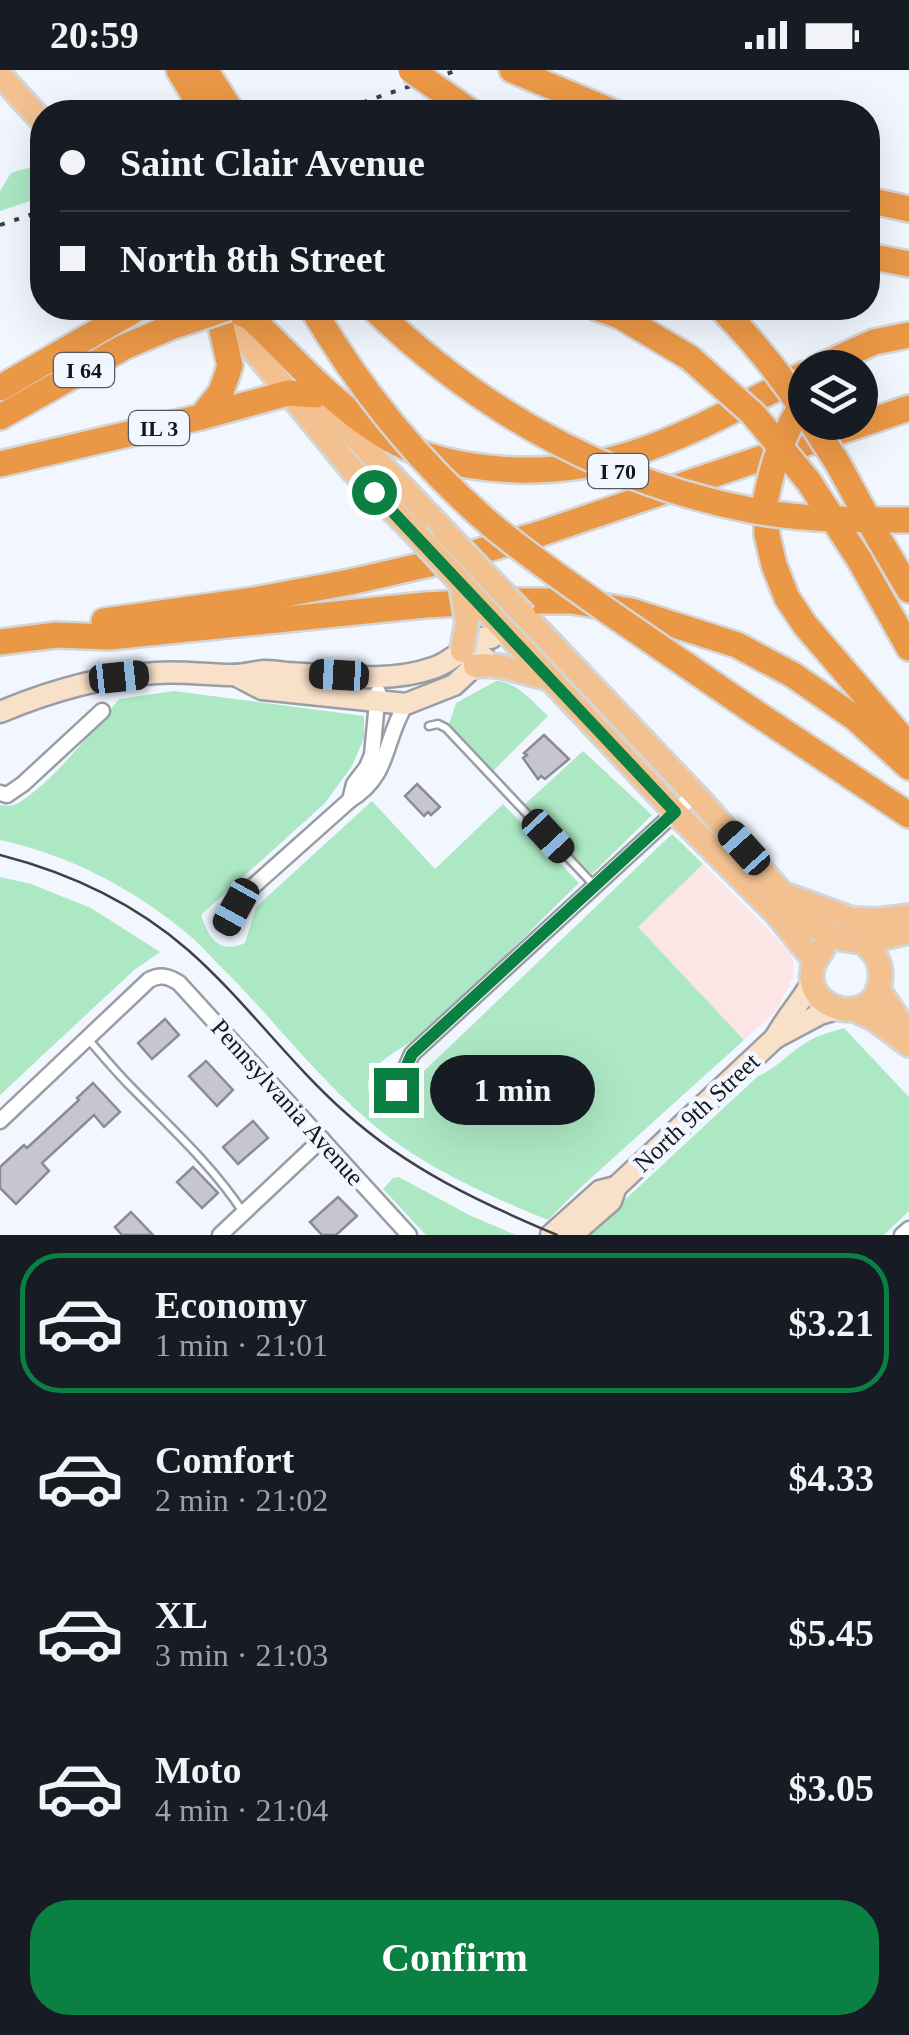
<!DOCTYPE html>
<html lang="en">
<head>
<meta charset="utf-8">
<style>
	body { margin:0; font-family:Georgia,serif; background:#242831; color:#f1f3f6; height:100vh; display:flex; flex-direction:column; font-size:38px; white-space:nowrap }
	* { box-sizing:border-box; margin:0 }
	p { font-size:32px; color:#9ea1a6 }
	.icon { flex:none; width:55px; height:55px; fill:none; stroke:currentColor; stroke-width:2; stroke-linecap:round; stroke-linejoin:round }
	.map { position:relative; height:1165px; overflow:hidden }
	.sheet { display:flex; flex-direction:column; background:#171b24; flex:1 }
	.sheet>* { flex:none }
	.top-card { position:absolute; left:30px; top:30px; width:850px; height:220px; border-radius:40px; box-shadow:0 10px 40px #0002; display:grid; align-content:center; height:220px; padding:0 30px; background:#171b24 }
	.tools { position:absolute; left:788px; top:280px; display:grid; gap:20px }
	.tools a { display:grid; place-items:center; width:90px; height:90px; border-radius:50%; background:#171b24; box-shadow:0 10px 40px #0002; font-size:50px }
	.end { position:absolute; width:45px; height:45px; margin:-22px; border:12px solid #0b8043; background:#fff; box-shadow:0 0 0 5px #fff }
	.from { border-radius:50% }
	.bubble { position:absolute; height:70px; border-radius:35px; background:#171b24; box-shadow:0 10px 40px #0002; font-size:32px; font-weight:700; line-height:70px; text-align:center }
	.car { position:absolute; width:30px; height:60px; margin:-30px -15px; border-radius:12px; box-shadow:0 0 8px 2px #0007; background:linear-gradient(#222 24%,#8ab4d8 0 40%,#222 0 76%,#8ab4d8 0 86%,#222 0) }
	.top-card b { display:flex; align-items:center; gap:35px; height:95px; font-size:38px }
	.top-card b+b { border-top:2px solid #363941 }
	.top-card i { width:25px; height:25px; background:#f1f3f6 }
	ul { padding:18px 0 0; list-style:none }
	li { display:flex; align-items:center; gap:30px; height:140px; margin:0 20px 15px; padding:0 10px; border:5px solid transparent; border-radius:40px }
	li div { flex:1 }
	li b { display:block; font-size:38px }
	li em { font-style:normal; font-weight:700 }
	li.active { border-color:#0b8043 }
	li>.icon { width:90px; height:90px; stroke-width:1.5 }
	.primary-button { display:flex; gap:20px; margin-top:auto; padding:20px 30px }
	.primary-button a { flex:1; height:115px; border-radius:40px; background:#0b8043; color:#fff; font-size:40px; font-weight:700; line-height:115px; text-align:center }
	.status { display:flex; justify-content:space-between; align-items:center; height:70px; padding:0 50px; background:#171b24; direction:ltr }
	.status svg { height:28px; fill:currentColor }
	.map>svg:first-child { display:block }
	.commercial { fill:#fce6e5 }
	.green { fill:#ade8c4 }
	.building { fill:#c7c5cf; stroke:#8c8a93; stroke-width:2.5 }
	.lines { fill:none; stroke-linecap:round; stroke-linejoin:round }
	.lane-casing { stroke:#999da5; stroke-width:11 }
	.street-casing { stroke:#999da5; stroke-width:19 }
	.secondary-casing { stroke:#999da5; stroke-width:25 }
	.primary-casing { stroke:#d5d5d6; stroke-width:28 }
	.highway-casing { stroke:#d5d5d6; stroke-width:30 }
	.lane { stroke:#fff; stroke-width:6 }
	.street { stroke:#fff; stroke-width:14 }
	.secondary { stroke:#f9e0c8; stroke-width:20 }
	.primary { stroke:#f3c190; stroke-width:22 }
	.highway { stroke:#eb9846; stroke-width:25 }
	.tram { stroke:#3f4145; stroke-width:2.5 }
	.rail { stroke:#3f4145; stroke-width:4; stroke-dasharray:5 10; stroke-linecap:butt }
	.primary-bridge-casing { stroke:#d5d5d6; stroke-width:28; stroke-linecap:butt }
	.highway-bridge-casing { stroke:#d5d5d6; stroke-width:30; stroke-linecap:butt }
	.primary-bridge { stroke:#f3c190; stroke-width:22 }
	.highway-bridge { stroke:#eb9846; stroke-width:25 }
	.route { stroke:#0b8043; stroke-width:12 }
	.labels { text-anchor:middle; stroke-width:9; stroke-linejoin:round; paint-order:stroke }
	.shield { fill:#f1f6ff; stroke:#56595e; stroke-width:2.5 }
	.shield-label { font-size:22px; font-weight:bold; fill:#141619 }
	.street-label { font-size:25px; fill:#141619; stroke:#f1f6ff }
</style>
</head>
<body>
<div class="status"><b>20:59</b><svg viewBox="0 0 49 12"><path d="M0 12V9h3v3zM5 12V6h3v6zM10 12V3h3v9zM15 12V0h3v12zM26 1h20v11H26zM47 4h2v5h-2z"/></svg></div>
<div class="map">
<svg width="909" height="1165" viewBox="0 0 909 1165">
	<rect width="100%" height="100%" fill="#f1f6ff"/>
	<polygon class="commercial" points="703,794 789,881 793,890 793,907 777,940 744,970 638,857"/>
	<g class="green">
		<polygon points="42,94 42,127 0,141 0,121 11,103"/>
		<path d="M496,611C518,612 532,632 548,646L492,702L449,654L456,633Z"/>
		<path d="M174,621L364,646V668L352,696L325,733L201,845C209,869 219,884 245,873L256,837L372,731L435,799L503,734L579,813C527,863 478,916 424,962C408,976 388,983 374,999C366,1008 366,1024 375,1033C381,1038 390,1041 397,1040C425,1039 414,1017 423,1002L672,764L703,794L638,857L744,970L581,1117L548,1150C485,1124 422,1097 369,1051C317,1007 275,951 227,903C214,890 202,876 189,865C134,819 70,785 0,770V735C9,736 16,736 23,730C57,707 92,661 119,629Z"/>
		<polygon points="583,681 652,745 592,804 523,736"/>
		<polygon points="0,807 31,814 91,838 160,882 134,900 0,1025"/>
		<path d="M844,958L909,1027V1141L884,1165H587L758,1006C777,998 788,984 805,973C818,965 831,962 844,958Z"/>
		<polygon points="399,1107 469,1145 516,1165 426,1165 383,1119 393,1108"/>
	</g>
	<g class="building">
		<polygon points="544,665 569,689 545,709 541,706 538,709 523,688 527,685 524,683"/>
		<polygon points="417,714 440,737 431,745 428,742 424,746 405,726"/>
		<polygon points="165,949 179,965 152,989 138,973"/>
		<polygon points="206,991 233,1020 217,1036 189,1006"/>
		<polygon points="93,1013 120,1042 104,1057 94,1045 42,1093 49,1101 16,1134 0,1118 0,1097 24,1075 27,1078 79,1030 77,1028"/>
		<polygon points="253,1051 268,1068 238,1094 223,1077"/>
		<polygon points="193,1097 218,1123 202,1138 177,1112"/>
		<polygon points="338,1127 357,1146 336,1165 322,1165 310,1152"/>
		<polygon points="131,1142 153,1165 122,1165 115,1157"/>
	</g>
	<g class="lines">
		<g class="lane-casing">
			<g id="lane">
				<polyline points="429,656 438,654 446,658 594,815"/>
				<path d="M88,969C102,985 116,1002 131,1017C170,1057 212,1095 243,1142"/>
			</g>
		</g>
		<g class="street-casing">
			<g id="street">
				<polyline points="0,723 7,725 23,714 102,641"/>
				<polyline points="350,730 354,714 367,697 372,685 378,622"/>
				<path d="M226,855L249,820L350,730C391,705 383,671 406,634"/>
				<polyline points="396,1020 412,984 695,724"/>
				<path d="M0,1051L149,910C160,904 168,906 179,913L409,1165"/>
				<polyline points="220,1165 322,1069"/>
				<polyline points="902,1165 909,1159"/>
			</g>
		</g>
		<g class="secondary-casing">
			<g id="secondary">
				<polyline points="235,605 262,619 406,634 454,615 484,587"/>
				<path d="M0,642C50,621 102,606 156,603C182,601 208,605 234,605C244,605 254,602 264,601C272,601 280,602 287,603C334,605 388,614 433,598C450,592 464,579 477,568H491L503,559"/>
				<path d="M775,968C786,948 800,933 811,914"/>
				<polyline points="551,1165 600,1121 616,1117"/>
				<polyline points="572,1165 611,1131 616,1117 775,968 820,944 837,939"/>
			</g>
		</g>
		<g class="primary-casing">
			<g id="primary">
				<polyline points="0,5 42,51"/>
				<polyline points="219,238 353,401 417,465"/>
				<polyline points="313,323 444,461"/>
				<polyline points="525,546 701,731 803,847 824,863 841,869 863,872 909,862"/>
				<polyline points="494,549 675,742 776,843 814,890"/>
				<path d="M475,596C502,592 523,604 548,608"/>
				<polyline points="789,826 852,849 879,850 909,846"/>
				<path d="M823,879C780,933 872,966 880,912C883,895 876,883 863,872"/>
				<polyline points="879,920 902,955 905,971"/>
				<polyline points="855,940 874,949 909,975"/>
			</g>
		</g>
		<g class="highway-casing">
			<g id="highway">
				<polyline points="179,0 204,42"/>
				<polyline points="205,0 232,42"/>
				<polyline points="512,0 613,42"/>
				<polyline points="868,130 909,139"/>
				<polyline points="868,186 909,194"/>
				<path d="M229,238L250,247C292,287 332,333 381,364C414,385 450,394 489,398C615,412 697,357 805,304"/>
				<polyline points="597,238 620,246 690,288"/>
				<polyline points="817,298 874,272 909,265"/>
				<polyline points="0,318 138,238"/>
				<polyline points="0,347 124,277 171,257"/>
				<polyline points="201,347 288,323 316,325"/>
				<polyline points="0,394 201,347 221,322 230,296 217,238"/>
				<polyline points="766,428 767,465 774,495 787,528 805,555 909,676"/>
				<polyline points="879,469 909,520"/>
				<polyline points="859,489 909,578"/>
				<polyline points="104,551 254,530 350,512 460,487 539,464 909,338"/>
				<polyline points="0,572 56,565 109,567 425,535 500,531 572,531 631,541 737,575 793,605 855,648 909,697"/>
				<polyline points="750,639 909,745"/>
			</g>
		</g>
		<use href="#lane" class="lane"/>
		<use href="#street" class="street"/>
		<use href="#secondary" class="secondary"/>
		<use href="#primary" class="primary"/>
		<use href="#highway" class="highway"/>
		<path class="tram" d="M0,785C70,803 133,832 188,880C245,930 290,994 347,1044C408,1099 481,1133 557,1165"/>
		<g class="rail">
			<polyline points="334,42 458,0"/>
			<polyline points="0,155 42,141"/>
		</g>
		<g class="primary-bridge-casing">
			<g id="primary-bridge">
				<polyline points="444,461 525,546"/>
				<polyline points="417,465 494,549"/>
				<polyline points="461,514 467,552 462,581"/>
			</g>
		</g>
		<g class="highway-bridge-casing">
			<g id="highway-bridge">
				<polyline points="411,0 471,42"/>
				<path d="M312,238C359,318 419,393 490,454C527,485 566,512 606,540C654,573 702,606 750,639"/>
				<path d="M373,238C479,340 604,411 750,440C802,450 856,450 909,450"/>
				<path d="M721,238C752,270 781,305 805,343"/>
				<polyline points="171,257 228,238"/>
				<polyline points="690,288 753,344 809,412 859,489"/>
				<polyline points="811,352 837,392 879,469"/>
				<path d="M766,428C774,388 783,365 804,331"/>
			</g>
		</g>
		<use href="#primary-bridge" class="primary-bridge"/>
		<use href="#highway-bridge" class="highway-bridge"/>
	</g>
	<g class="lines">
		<polyline class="route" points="374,422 675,742 412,984 396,1020"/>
	</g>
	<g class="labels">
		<g class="shield">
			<rect x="54" y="283" width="60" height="34" rx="8"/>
			<rect x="129" y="341" width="60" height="34" rx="8"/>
			<rect x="588" y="384" width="60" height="34" rx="8"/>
		</g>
		<g class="shield-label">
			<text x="84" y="308">I 64</text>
			<text x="159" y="366">IL 3</text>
			<text x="618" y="409">I 70</text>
		</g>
		<g class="street-label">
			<text transform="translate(288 1032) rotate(48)" y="9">Pennsylvania Avenue</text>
			<text transform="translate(696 1042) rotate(-43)" y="9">North 9th Street</text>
		</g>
	</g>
</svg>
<div class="tools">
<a><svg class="icon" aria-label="layers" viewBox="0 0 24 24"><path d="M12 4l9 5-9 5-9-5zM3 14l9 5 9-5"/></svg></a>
</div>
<i class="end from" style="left:374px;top:422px"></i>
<i class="end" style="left:396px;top:1020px"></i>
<div class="bubble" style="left:430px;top:985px;width:165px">1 min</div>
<i class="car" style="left:339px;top:605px;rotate:273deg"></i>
<i class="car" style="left:119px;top:607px;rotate:84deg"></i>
<i class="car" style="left:548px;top:766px;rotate:137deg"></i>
<i class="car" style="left:744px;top:778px;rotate:318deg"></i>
<i class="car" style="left:236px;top:837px;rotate:209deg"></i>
<div class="top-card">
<b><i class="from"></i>Saint Clair Avenue</b>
<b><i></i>North 8th Street</b>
</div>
</div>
<section class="sheet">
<ul>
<li class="active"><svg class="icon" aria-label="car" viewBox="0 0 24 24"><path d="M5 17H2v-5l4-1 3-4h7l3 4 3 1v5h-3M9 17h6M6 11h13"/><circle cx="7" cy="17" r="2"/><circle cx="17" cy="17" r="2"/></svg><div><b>Economy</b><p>1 min · 21:01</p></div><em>$3.21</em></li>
<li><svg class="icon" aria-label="car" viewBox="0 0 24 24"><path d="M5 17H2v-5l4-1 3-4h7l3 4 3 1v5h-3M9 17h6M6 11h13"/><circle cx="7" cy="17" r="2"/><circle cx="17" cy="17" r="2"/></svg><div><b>Comfort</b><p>2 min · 21:02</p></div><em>$4.33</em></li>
<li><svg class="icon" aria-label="car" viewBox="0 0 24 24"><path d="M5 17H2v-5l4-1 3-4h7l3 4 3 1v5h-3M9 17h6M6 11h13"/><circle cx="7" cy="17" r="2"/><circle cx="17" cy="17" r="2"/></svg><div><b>XL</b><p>3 min · 21:03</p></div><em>$5.45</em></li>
<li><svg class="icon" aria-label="car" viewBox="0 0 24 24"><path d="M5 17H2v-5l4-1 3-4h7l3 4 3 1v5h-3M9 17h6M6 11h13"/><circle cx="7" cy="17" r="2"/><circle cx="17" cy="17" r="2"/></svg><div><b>Moto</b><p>4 min · 21:04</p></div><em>$3.05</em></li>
</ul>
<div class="primary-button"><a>Confirm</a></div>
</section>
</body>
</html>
